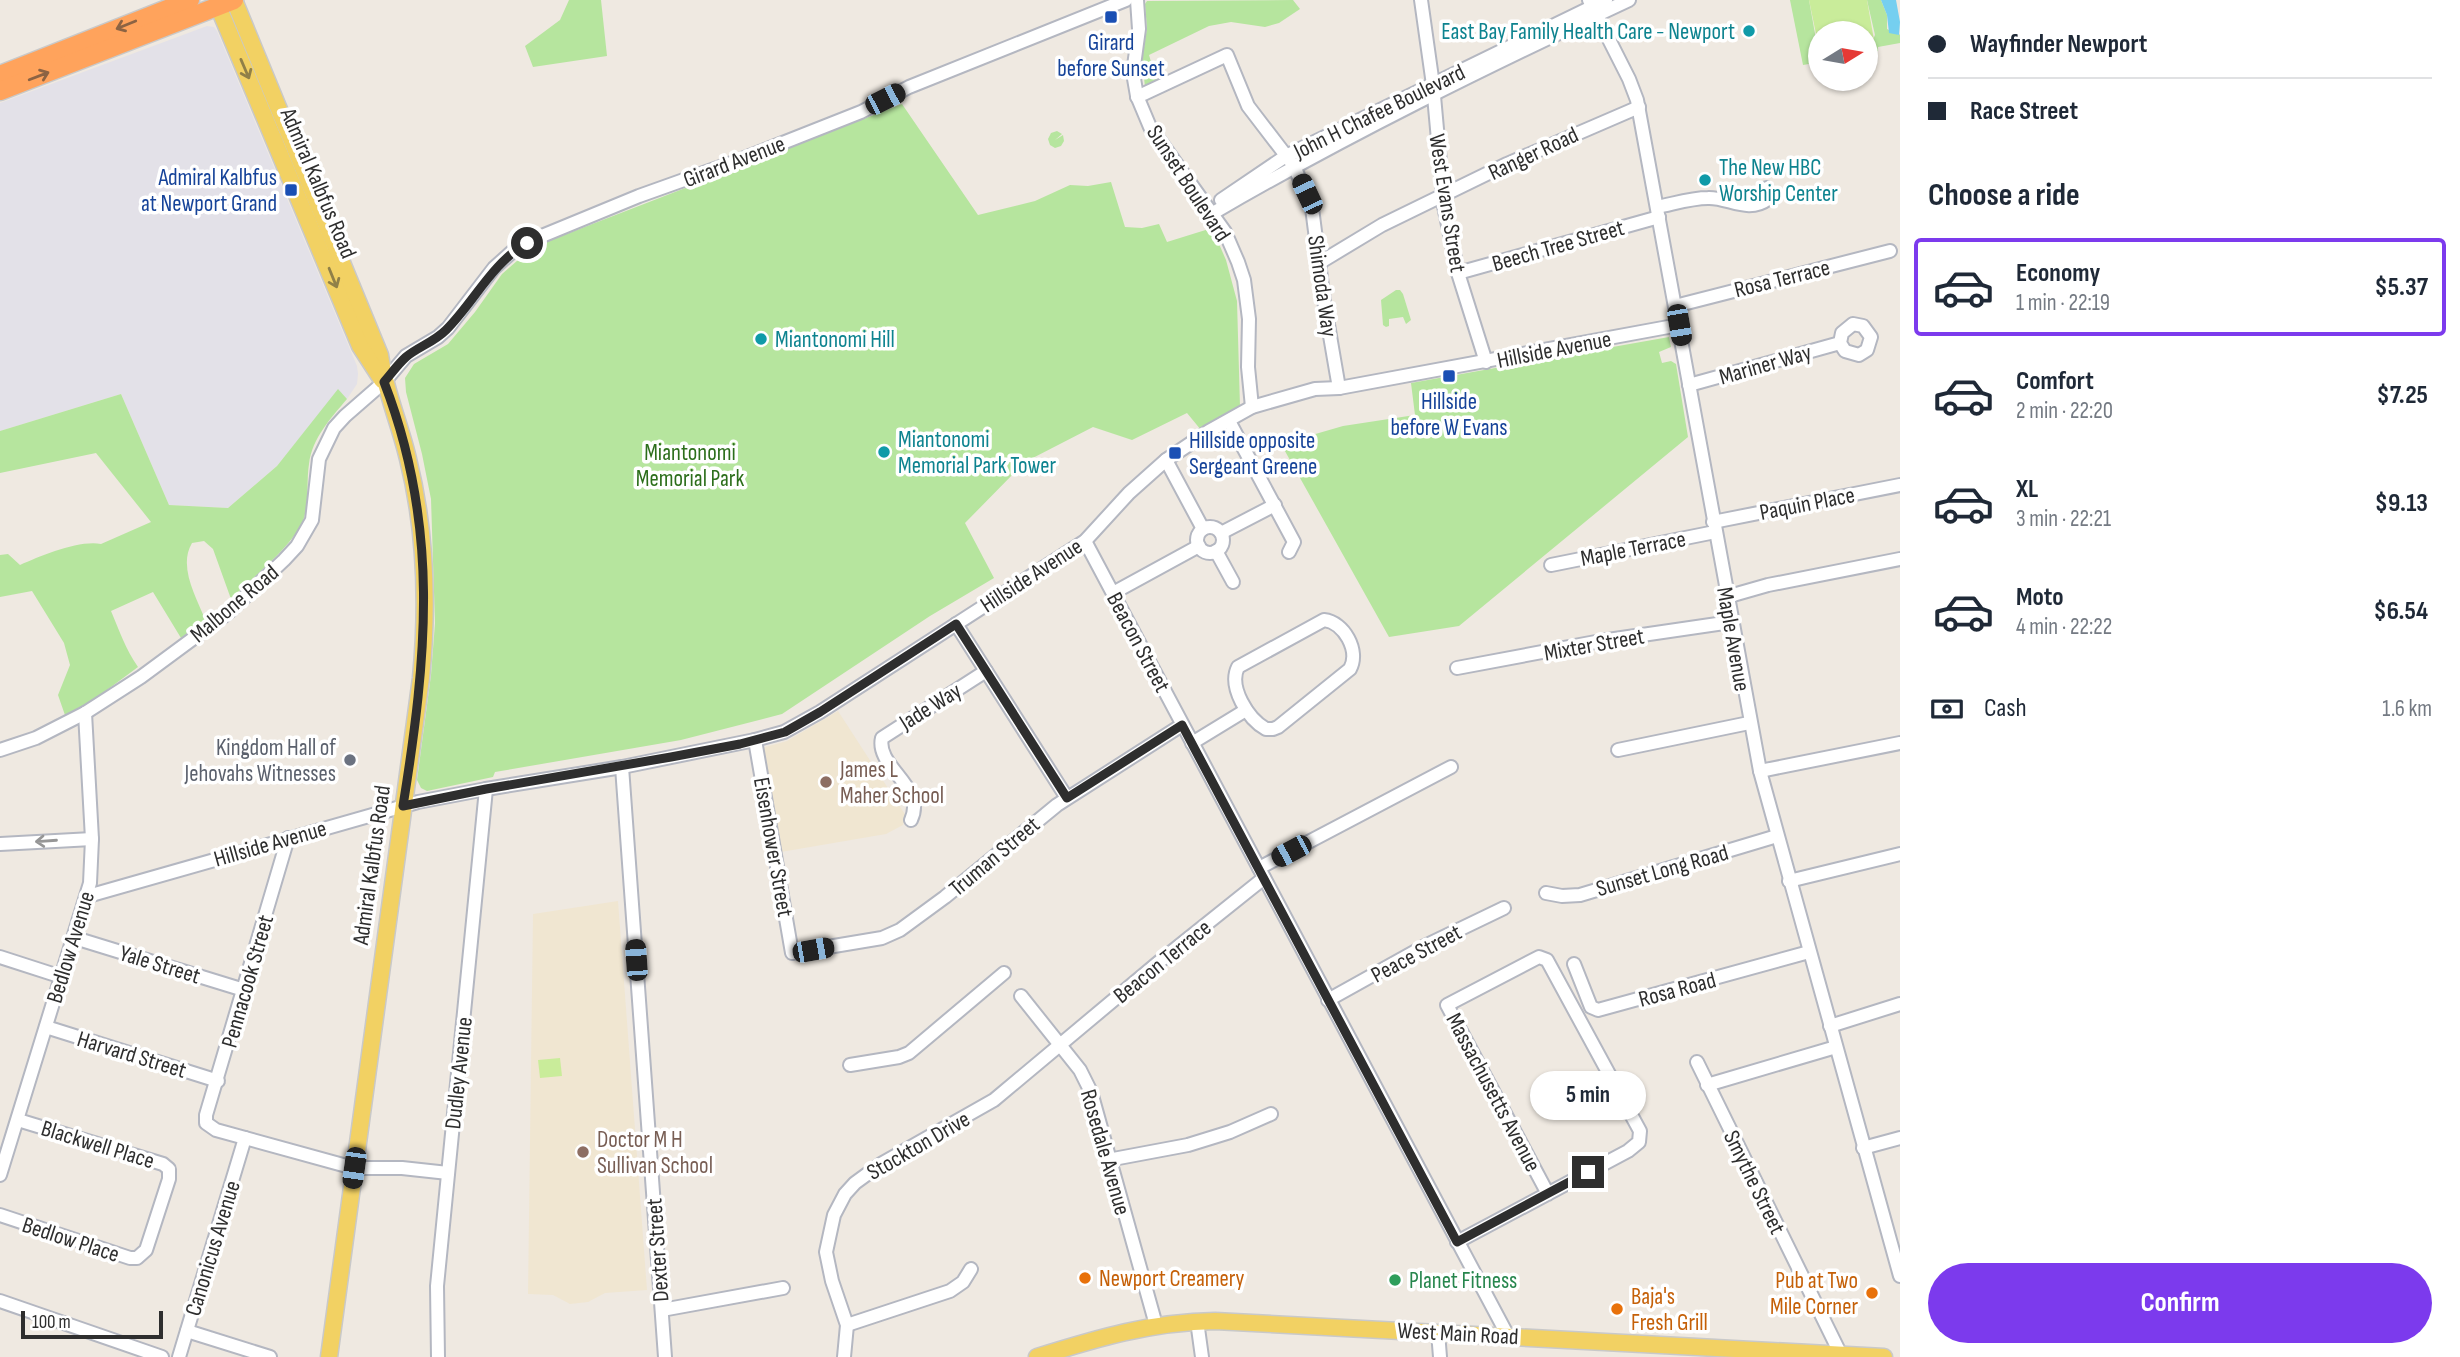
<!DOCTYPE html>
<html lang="en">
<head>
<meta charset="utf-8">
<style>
	body { margin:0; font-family:"Sofia Sans Condensed",sans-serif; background:#f2f2f3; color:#1f2937; height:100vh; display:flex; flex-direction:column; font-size:26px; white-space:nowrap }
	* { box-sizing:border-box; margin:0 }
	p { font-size:23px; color:#747a83 }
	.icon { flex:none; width:38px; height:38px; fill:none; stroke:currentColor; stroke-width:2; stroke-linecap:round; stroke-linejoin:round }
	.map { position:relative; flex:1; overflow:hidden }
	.panel { display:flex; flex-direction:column; background:#fff; width:560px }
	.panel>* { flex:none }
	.hud { display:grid; align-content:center; height:154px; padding:0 28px; background:#fff }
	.needle { width:46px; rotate:79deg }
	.fabs { position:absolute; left:1808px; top:21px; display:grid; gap:14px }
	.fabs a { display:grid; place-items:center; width:70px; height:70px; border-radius:50%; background:#fff; box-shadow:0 2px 5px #0004; font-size:35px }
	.scale { position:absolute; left:21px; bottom:18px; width:142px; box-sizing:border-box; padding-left:7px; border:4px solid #2e2e2e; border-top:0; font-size:19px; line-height:24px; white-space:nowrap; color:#2e2e2e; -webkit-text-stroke:5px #fff; paint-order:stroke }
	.end { position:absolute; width:32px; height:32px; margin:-16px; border:9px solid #2e2e2e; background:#fff; box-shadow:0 0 0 4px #fff }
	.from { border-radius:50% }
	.bubble { position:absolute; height:49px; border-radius:24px; background:#fff; box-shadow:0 2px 5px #0004; font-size:23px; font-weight:700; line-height:49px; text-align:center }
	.car { position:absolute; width:21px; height:42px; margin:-21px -10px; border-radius:9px; box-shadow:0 0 5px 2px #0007; background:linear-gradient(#222 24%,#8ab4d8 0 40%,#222 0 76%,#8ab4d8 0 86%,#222 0) }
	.hud b { display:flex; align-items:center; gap:24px; height:66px; font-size:26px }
	.hud b+b { border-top:2px solid #e0e1e3 }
	.hud i { width:18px; height:18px; background:#1f2937 }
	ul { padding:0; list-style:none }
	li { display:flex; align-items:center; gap:21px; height:98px; margin:0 14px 10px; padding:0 14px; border:4px solid transparent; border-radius:7px }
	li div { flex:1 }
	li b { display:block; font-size:26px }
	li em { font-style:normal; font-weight:700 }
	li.on { border-color:#7c3aed }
	li>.icon { width:63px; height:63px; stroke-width:1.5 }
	h2 { padding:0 28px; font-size:32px; line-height:84px }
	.pay { display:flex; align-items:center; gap:18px; height:77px; padding:0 28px; font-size:26px }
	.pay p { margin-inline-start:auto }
	.action { display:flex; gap:14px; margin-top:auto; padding:14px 28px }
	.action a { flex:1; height:80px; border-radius:42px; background:#7c3aed; color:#fff; font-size:28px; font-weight:700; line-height:80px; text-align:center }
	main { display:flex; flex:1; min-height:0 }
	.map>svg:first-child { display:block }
	.industrial { fill:#e3e1e8 }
	.education { fill:#f0e6d1 }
	.green { fill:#b6e59e }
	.pitch { fill:#c9ec9a }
	.water { fill:#75cff0 }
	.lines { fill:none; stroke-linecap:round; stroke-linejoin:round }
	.minor-casing { stroke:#b4b7c1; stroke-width:16 }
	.major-casing { stroke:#c9c9c9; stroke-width:19 }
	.highway-casing { stroke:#c9c9c9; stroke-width:21 }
	.minor { stroke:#fff; stroke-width:12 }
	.major { stroke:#f2d163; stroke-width:16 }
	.highway { stroke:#ffa35c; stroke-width:18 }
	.oneway { stroke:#8c6343 }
	.oneway2 { stroke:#908048 }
	.oneway3 { stroke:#969696 }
	.route { stroke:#2e2e2e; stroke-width:9 }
	.transit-dot { fill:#1a4fb4; stroke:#fff; stroke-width:2.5 }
	.culture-dot { fill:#0f9aa8; stroke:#fff; stroke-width:2.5 }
	.worship-dot { fill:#6b7280; stroke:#fff; stroke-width:2.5 }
	.education-dot { fill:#8d6e63; stroke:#fff; stroke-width:2.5 }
	.food-dot { fill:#e8710a; stroke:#fff; stroke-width:2.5 }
	.leisure-dot { fill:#2e9e5b; stroke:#fff; stroke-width:2.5 }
	.labels { text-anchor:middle; stroke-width:7; stroke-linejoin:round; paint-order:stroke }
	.culture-label { font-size:23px; fill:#0d838f; stroke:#fff; text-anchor:start }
	.transit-label { font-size:23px; fill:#164399; stroke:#fff }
	.street-label { font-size:23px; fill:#2e2e2e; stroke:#fff }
	.park-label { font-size:23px; fill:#2c6e1b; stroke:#fff }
	.worship-label { font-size:23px; fill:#5b616d; stroke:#fff; text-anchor:end }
	.education-label { font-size:23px; fill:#785e54; stroke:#fff; text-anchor:start }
	.food-label { font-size:23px; fill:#c56008; stroke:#fff; text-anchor:start }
	.leisure-label { font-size:23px; fill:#27864d; stroke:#fff; text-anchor:start }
</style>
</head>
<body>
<main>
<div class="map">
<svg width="1900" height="1357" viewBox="0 0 1900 1357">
	<rect width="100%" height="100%" fill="#efe9e1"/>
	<polygon class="industrial" points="207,26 214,27 217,31 357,366 358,374 357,384 347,399 338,390 277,466 228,508 169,505 121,394 0,431 0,103"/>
	<g class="education">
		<polygon points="838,711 906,816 903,825 886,834 781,852 762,748 787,741"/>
		<polygon points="618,901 647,1290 605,1293 588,1302 570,1304 553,1295 528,1294 533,914"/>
	</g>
	<g class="green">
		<polygon points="569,0 601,0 607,56 533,67 525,46 560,20"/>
		<polygon points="1293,0 1300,9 1279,23 1265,27 1231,22 1209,26 1149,55 1157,82 1145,87 1142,60 1147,28 1145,4 1147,1"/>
		<polygon points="1790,0 1809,0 1820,62 1803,65"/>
		<polygon points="1867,0 1881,0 1887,15 1887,29 1899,35 1900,34 1900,43 1878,47 1878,51 1866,54 1866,44 1872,42 1875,35"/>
		<polygon points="902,104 978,215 1035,201 1070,185 1088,186 1111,182 1125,227 1142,228 1159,224 1167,242 1212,228 1226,260 1237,301 1240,407 1201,430 1187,413 1132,440 1093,427 1025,462 965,523 994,578 930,616 782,714 681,740 495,772 493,777 427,791 421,788 417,780 431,675 435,623 431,499 422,454 406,392 405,378 414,364 448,344 475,312 502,274 533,247"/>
		<polygon points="1057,131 1062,134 1055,140 1063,135 1064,141 1061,146 1055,148 1050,145 1048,139 1051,133"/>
		<polygon points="1396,290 1400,290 1403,294 1411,320 1406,324 1403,317 1389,319 1389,326 1386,327 1383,325 1381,300"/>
		<polygon points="1669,337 1671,347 1659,352 1662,363 1671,361 1676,364 1688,437 1459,626 1389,637 1281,444 1343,426 1415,415 1411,383"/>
		<path d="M338,389L347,399C331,418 312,438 309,464C306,483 310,505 302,523C290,548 251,579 231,599L213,549L204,541L192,543C178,566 196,597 205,619L181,638L153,592L111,611C120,632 125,648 138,667L88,704L66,718L58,695L70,665L64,643L32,591L0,597V555L8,554L20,565C41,556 78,540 101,544L151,522L96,453L0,473V431L121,394L169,505L228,508L277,466Z"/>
	</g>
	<g class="pitch">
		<polygon points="1809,0 1867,0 1874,40 1866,44 1866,33 1820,33 1820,53"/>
		<polygon points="560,1058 562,1076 540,1078 538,1060"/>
	</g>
	<polygon class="water" points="1881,0 1896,0 1900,22 1899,35 1889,33 1887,15"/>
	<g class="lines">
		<g class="minor-casing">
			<g id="minor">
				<polyline points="1137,0 1139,29 1133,73 1137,96 1150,127 1225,232 1238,262 1244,280 1249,319 1248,367 1252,407"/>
				<polyline points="1421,0 1433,85 1444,206 1458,273 1486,362"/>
				<polyline points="1589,0 1629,79 1637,100 1760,771 1900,1276"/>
				<polyline points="1137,97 1227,55 1248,106 1294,166 1312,208 1324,301 1339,388"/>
				<polyline points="1221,200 1286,156 1606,0"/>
				<path d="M1657,207C1673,204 1691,198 1708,198C1728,197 1748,214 1768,199L1767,188"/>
				<path d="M1213,213C1347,135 1488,66 1629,0"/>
				<polyline points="1319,263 1382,225 1507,164 1639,107"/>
				<polyline points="1458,273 1659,217"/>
				<polyline points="1675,306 1890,251"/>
				<polyline points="1689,385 1840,343 1842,333 1853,324 1863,326 1871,337 1867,350 1859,355 1845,351 1840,343"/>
				<polyline points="1229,421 1294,542 1289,552"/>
				<polyline points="1166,460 1203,529"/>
				<polyline points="1713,522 1900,485"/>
				<circle cx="1210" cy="540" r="13"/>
				<polyline points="1221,533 1275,505"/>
				<polyline points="1085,541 1508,1336"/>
				<polyline points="1216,551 1233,582"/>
				<polyline points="1551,565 1715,532"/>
				<polyline points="1113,593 1199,546"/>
				<polyline points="1726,597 1768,585 1900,559"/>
				<path d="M1324,620C1344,622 1360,651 1350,669L1278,727L1273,729H1266C1248,719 1228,687 1238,667Z"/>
				<polyline points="956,624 1067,798"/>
				<polyline points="1457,668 1601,641 1731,622"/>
				<polyline points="755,740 792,953 882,938 900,930 945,897 1057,805 1182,725"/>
				<polyline points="1192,743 1246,710"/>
				<polyline points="0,750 36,738 85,713 141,677 229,612 284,560 297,546 312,520 319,459 334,428 345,416 384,382 406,356 438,337 448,328 494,268 514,250 537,238 639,196 737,161 861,112 909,87 1126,0"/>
				<polyline points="1618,750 1749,723"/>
				<polyline points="622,767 665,1357"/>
				<polyline points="1760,771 1900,743"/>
				<path d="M911,820C927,787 875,767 882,738L986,671"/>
				<polyline points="288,838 206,1115 206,1123 216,1130 354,1168 402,1168 448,1173"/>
				<polyline points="0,844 92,839"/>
				<polyline points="1259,868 1451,767"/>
				<polyline points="1789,881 1900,854"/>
				<polyline points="1546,893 1562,896 1580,895 1777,836"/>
				<polyline points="88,896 418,802 486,789 622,767 755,740 784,732 820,712 1085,541 1129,493 1166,460 1209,431 1252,407 1315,389 1339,388 1679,325"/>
				<polyline points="75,938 244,990"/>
				<polyline points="0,957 62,977"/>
				<polyline points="1574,964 1591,1007 1598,1010 1809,952"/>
				<polyline points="1021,996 1080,1070 1091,1092 1156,1325"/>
				<polyline points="1328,1000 1425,946 1504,908"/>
				<polyline points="1830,1026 1900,1004"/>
				<polyline points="46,1027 218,1081"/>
				<polyline points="1697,1062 1842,1357"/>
				<polyline points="850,1065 899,1057 909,1053 1004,973"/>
				<polyline points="1707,1085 1836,1047"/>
				<polyline points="1863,1148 1900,1138"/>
				<polyline points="1108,1160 1188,1145 1230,1132 1271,1114"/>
				<polyline points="0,1175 90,883 92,839 85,713"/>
				<polyline points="0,1215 130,1258 137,1258 146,1250 169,1179 169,1169 163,1164 18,1120"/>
				<polyline points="1457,1242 1628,1151 1639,1142 1640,1131 1547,960 1539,957 1447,1005 1548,1194"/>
				<polyline points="0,1301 162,1357"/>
				<polyline points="662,1310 783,1288"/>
				<polyline points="1197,1321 1202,1357"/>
				<polyline points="847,1325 950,1291 963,1282 971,1269"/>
				<polyline points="187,1331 270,1357"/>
				<polyline points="1438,1332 1440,1357"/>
				<polyline points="179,1357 245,1138"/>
				<polyline points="438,1357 437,1286 486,789"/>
				<polyline points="844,1357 847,1325 832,1281 826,1252 834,1215 845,1194 855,1183 881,1164 994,1100 1159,962 1264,878"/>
			</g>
		</g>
		<g class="major-casing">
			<g id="major">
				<path d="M234,0L380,355C385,391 400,424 408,459C426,531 428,605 421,678L329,1357"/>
				<polyline points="218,6 360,346 382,380"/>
				<path d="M1037,1357C1098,1338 1151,1322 1215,1321L1884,1357"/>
			</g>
		</g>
		<g class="highway-casing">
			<g id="highway">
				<polyline points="0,75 190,0"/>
				<polyline points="0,91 234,0"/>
			</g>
		</g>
		<use href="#minor" class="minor"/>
		<use href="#major" class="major"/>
		<use href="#highway" class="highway"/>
	</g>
	<defs><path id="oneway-shaft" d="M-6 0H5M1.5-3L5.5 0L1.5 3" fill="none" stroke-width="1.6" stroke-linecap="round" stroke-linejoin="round" transform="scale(1.75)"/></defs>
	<g class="oneway">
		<use href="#oneway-shaft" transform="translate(126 25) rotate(158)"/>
		<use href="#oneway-shaft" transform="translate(39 76) rotate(-21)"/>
	</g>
	<g class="oneway2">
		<use href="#oneway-shaft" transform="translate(245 69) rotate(67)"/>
		<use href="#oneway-shaft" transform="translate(333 278) rotate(68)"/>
	</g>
	<use class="oneway3" href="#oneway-shaft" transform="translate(46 841) rotate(176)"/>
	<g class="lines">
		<path class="route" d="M527,243C491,264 475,301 446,330C434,342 418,347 406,357C398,364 391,374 384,382C440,526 427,657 403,806L486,789L671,757L740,744L785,732L820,712L956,624L1067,798L1182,725L1457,1242L1588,1172"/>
	</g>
	<g class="transit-dot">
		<rect x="1104" y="10" width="14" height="14" rx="3.5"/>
		<rect x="284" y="183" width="14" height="14" rx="3.5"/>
		<rect x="1442" y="369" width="14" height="14" rx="3.5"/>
		<rect x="1168" y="446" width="14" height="14" rx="3.5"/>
	</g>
	<g class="culture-dot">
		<circle cx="1749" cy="31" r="7"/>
		<circle cx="1705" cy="180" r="7"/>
		<circle cx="761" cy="339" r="7"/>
		<circle cx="884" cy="452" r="7"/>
	</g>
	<circle class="worship-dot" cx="350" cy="760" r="7"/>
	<g class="education-dot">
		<circle cx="826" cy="782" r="7"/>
		<circle cx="583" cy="1152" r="7"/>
	</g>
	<g class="food-dot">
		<circle cx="1085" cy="1278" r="7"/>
		<circle cx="1872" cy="1293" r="7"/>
		<circle cx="1617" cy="1309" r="7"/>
	</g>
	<circle class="leisure-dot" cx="1395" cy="1280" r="7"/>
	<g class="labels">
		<g class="culture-label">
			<text x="1735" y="39" text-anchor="end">East Bay Family Health Care - Newport</text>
			<text x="1719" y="175">The New HBC<tspan x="1719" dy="26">Worship Center</tspan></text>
			<text x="775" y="347">Miantonomi Hill</text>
			<text x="898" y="447">Miantonomi<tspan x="898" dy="26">Memorial Park Tower</tspan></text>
		</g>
		<g class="transit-label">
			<text x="1111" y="50">Girard<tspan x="1111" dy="26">before Sunset</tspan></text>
			<text x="277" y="185" text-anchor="end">Admiral Kalbfus<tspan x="277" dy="26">at Newport Grand</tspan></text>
			<text x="1449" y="409">Hillside<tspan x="1449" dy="26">before W Evans</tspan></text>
			<text x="1189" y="448" text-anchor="start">Hillside opposite<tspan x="1189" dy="26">Sergeant Greene</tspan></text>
		</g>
		<g class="street-label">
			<text transform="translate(1379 111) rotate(-26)" y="8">John H Chafee Boulevard</text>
			<text transform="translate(1533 153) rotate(-25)" y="8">Ranger Road</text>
			<text transform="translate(734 161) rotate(-21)" y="8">Girard Avenue</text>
			<text transform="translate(319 183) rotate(67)" y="8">Admiral Kalbfus Road</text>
			<text transform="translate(1189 183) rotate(57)" y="8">Sunset Boulevard</text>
			<text transform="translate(1448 203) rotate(81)" y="8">West Evans Street</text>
			<text transform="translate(1558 245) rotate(-16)" y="8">Beech Tree Street</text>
			<text transform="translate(1782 278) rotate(-14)" y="8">Rosa Terrace</text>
			<text transform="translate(1323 286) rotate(82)" y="8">Shimoda Way</text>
			<text transform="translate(1554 349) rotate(-11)" y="8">Hillside Avenue</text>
			<text transform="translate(1765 364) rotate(-16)" y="8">Mariner Way</text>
			<text transform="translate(1807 503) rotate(-11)" y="8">Paquin Place</text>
			<text transform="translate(1633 548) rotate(-11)" y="8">Maple Terrace</text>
			<text transform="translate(1031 575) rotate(-33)" y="8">Hillside Avenue</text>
			<text transform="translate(234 603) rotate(-40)" y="8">Malbone Road</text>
			<text transform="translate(1734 639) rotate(80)" y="8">Maple Avenue</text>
			<text transform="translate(1139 642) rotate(62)" y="8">Beacon Street</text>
			<text transform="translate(1594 644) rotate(-10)" y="8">Mixter Street</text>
			<text transform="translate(930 706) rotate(-32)" y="8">Jade Way</text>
			<text transform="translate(270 843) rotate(-16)" y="8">Hillside Avenue</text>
			<text transform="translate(774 847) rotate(80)" y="8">Eisenhower Street</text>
			<text transform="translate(994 856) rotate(-40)" y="8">Truman Street</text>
			<text transform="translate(371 865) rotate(-82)" y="8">Admiral Kalbfus Road</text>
			<text transform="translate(1662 870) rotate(-16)" y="8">Sunset Long Road</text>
			<text transform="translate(70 947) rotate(-73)" y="8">Bedlow Avenue</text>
			<text transform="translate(1416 953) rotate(-28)" y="8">Peace Street</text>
			<text transform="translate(1162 961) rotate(-39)" y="8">Beacon Terrace</text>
			<text transform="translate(160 964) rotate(17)" y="8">Yale Street</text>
			<text transform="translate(247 981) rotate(-74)" y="8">Pennacook Street</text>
			<text transform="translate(1677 989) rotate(-15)" y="8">Rosa Road</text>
			<text transform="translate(132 1054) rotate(17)" y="8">Harvard Street</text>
			<text transform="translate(458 1073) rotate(-84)" y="8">Dudley Avenue</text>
			<text transform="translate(1494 1092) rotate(62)" y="8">Massachusetts Avenue</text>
			<text transform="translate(98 1144) rotate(17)" y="8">Blackwell Place</text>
			<text transform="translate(918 1145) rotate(-30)" y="8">Stockton Drive</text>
			<text transform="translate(1106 1152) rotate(74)" y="8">Rosedale Avenue</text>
			<text transform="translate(1755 1182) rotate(64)" y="8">Smythe Street</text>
			<text transform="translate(71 1239) rotate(18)" y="8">Bedlow Place</text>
			<text transform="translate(212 1248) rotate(-73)" y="8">Canonicus Avenue</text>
			<text transform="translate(657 1250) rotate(-94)" y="8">Dexter Street</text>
			<text transform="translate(1458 1333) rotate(3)" y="8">West Main Road</text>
		</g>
		<g class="park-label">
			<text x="690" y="460">Miantonomi<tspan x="690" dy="26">Memorial Park</tspan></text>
		</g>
		<g class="worship-label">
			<text x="336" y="755">Kingdom Hall of<tspan x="336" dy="26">Jehovahs Witnesses</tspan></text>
		</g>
		<g class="education-label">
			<text x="840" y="777">James L<tspan x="840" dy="26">Maher School</tspan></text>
			<text x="597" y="1147">Doctor M H<tspan x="597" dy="26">Sullivan School</tspan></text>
		</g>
		<g class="food-label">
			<text x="1099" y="1286">Newport Creamery</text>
			<text x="1858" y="1288" text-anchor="end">Pub at Two<tspan x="1858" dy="26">Mile Corner</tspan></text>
			<text x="1631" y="1304">Baja's<tspan x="1631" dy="26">Fresh Grill</tspan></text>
		</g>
		<g class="leisure-label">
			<text x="1409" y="1288">Planet Fitness</text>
		</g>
	</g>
</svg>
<div class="fabs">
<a><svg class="needle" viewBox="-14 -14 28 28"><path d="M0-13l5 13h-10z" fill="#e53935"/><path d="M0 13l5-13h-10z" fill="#747a83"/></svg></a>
</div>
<div class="scale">100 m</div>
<i class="end from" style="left:527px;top:243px"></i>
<i class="end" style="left:1588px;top:1172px"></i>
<div class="bubble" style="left:1530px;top:1071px;width:116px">5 min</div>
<i class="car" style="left:885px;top:99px;rotate:63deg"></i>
<i class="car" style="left:1307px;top:194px;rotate:335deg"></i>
<i class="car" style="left:1679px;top:325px;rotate:170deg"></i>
<i class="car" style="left:1291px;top:851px;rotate:242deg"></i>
<i class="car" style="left:813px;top:950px;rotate:80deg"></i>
<i class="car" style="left:636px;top:960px;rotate:356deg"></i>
<i class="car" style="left:354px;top:1168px;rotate:188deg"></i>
</div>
<section class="panel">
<div class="hud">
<b><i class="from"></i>Wayfinder Newport</b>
<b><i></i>Race Street</b>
</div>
<h2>Choose a ride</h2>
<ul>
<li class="on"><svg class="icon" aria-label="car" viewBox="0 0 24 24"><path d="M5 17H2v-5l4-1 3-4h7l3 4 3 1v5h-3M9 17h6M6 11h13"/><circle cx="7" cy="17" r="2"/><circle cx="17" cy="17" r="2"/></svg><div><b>Economy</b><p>1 min · 22:19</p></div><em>$5.37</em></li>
<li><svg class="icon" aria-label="car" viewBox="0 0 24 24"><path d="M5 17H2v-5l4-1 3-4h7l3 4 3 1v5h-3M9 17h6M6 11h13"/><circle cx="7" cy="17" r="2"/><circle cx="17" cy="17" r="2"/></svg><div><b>Comfort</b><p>2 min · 22:20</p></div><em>$7.25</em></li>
<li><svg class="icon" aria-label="car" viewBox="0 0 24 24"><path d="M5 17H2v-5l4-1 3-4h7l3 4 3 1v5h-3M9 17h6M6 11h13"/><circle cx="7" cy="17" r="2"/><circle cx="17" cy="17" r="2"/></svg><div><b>XL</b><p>3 min · 22:21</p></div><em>$9.13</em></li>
<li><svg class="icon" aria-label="car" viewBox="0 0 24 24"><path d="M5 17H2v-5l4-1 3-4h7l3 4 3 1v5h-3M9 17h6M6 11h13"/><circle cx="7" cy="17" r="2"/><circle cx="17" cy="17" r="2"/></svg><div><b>Moto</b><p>4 min · 22:22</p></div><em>$6.54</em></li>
</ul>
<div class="pay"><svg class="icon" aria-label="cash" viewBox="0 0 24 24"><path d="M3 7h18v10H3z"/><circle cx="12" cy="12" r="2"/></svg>Cash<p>1.6 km</p></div>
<div class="action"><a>Confirm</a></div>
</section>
</main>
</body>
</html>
